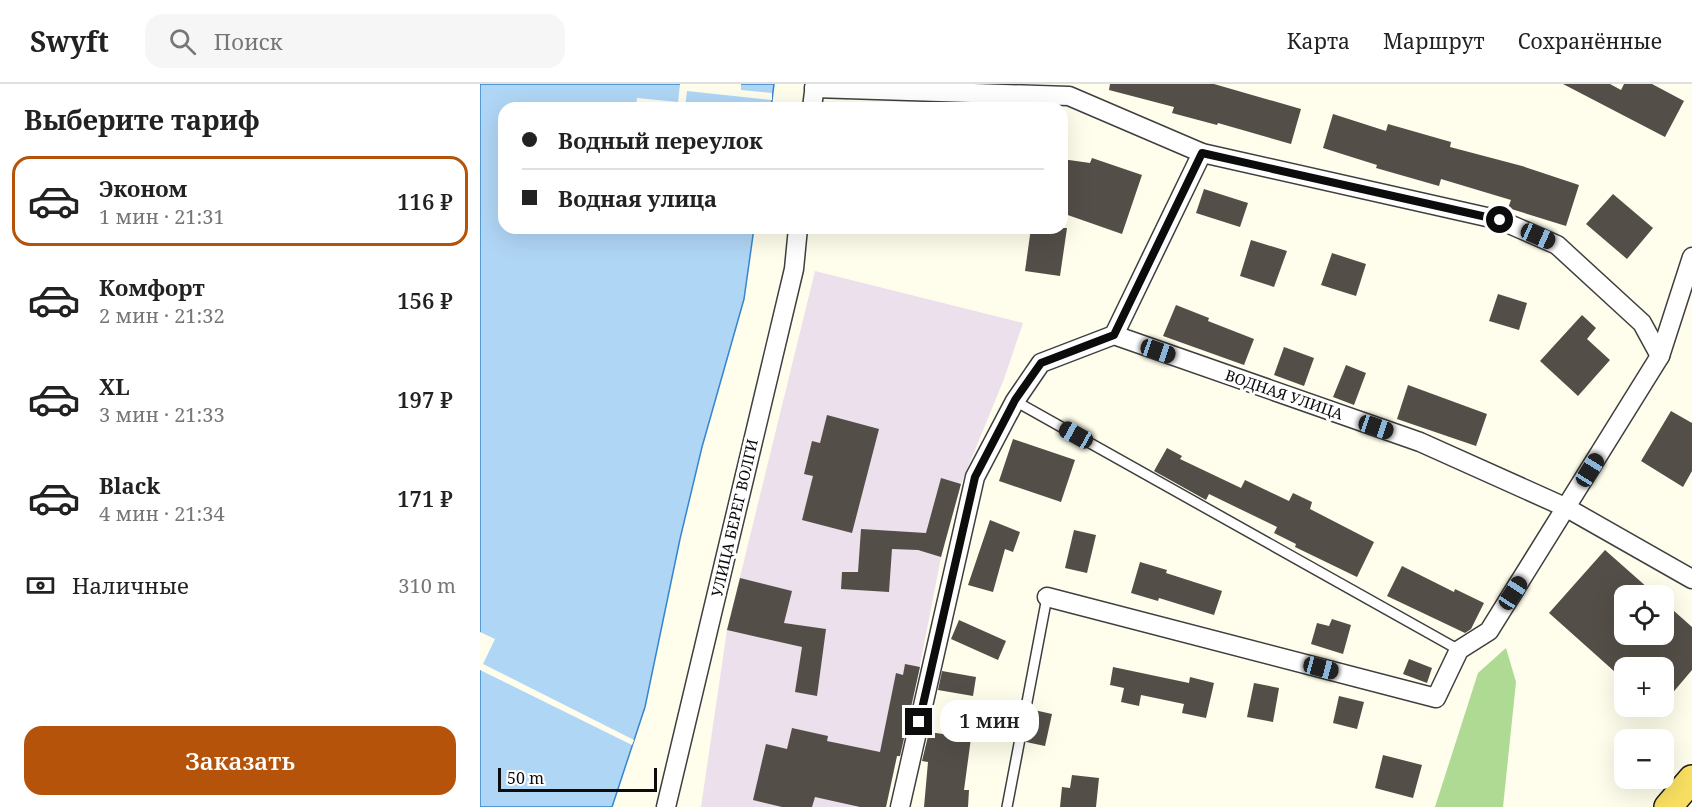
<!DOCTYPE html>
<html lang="ru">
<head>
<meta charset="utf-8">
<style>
	body { margin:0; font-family:"Noto Serif",serif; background:#f6f6f6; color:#222; height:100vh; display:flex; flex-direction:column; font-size:22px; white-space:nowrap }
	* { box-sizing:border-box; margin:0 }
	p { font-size:20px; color:#767676 }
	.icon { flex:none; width:33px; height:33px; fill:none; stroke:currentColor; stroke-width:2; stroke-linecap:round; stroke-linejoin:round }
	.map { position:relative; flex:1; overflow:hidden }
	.sheet { display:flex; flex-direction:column; background:#fff; width:480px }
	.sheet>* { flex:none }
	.guide { position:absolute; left:18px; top:18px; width:570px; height:132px; border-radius:18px; box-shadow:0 6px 24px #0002; display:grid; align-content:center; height:132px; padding:0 24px; background:#fff }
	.controls { position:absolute; left:1134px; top:501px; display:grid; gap:12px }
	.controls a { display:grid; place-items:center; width:60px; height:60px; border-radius:12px; background:#fff; box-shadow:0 6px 24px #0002; font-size:30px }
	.scale { position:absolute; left:18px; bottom:15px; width:159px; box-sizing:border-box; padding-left:6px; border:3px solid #0c0c0c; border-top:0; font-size:16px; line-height:21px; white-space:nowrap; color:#0c0c0c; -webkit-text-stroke:4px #fff; paint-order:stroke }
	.end { position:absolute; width:27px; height:27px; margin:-14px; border:8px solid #0c0c0c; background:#fff; box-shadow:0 0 0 3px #fff }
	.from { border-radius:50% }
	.bubble { position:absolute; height:42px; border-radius:18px; background:#fff; box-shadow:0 6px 24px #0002; font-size:20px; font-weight:600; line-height:42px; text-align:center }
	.car { position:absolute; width:18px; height:36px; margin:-18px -9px; border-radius:8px; box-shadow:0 0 4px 2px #0007; background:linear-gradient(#222 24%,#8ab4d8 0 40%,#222 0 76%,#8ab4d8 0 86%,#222 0) }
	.guide b { display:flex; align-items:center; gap:21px; height:57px; font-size:22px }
	.guide b+b { border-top:2px solid #e0e0e0 }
	.guide i { width:15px; height:15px; background:#222 }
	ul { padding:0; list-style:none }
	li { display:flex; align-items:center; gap:18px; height:90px; margin:0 12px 9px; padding:0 12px; border:3px solid transparent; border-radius:18px }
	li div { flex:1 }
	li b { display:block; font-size:22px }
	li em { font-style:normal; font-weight:600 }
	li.on { border-color:#b45309 }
	li>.icon { width:54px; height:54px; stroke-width:1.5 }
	h2 { padding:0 24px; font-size:27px; line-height:72px }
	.pay { display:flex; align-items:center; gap:15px; height:66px; padding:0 24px; font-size:22px }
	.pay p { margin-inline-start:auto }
	.primary-button { display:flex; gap:12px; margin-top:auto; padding:12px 24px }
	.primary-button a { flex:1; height:69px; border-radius:18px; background:#b45309; color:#fff; font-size:24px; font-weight:600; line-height:69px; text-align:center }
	header { display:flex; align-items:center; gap:36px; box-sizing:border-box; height:84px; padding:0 30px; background:#fff; border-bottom:2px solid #e0e0e0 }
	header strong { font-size:28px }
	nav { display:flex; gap:33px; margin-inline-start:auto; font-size:21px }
	.search { width:420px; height:54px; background:#f6f6f6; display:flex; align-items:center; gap:15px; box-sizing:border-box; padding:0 21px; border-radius:18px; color:#767676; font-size:22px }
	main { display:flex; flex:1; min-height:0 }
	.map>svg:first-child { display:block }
	.industrial { fill:#ebe0eb }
	.forest { fill:#aeda94 }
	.water { fill:#b0d6f6; stroke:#3686cd; stroke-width:1.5 }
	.pier { fill:#fffdeb }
	.building { fill:#544e48 }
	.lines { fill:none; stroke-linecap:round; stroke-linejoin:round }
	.lane-casing { stroke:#3f3f3f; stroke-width:12 }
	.street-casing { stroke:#3f3f3f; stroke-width:21 }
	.primary-casing { stroke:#1d1d1d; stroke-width:30 }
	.lane { stroke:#fff; stroke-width:9 }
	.street { stroke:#fff; stroke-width:18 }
	.primary { stroke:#f9df61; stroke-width:27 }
	.route { stroke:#0c0c0c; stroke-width:8 }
	.labels { text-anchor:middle; stroke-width:6; stroke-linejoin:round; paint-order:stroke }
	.street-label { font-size:15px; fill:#0c0c0c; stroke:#fff }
</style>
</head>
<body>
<header>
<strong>Swyft</strong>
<div class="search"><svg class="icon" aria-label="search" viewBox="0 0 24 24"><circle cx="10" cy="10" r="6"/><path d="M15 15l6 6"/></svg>Поиск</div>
<nav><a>Карта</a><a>Маршрут</a><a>Сохранённые</a></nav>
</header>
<main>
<section class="sheet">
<h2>Выберите тариф</h2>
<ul>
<li class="on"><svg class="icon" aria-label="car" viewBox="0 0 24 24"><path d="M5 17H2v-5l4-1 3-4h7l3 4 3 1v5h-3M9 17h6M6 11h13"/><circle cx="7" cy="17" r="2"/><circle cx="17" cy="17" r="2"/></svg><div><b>Эконом</b><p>1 мин · 21:31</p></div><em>116 ₽</em></li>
<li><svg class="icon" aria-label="car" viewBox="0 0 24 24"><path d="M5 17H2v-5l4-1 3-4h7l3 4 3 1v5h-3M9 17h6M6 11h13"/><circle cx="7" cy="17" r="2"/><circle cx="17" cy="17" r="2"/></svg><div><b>Комфорт</b><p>2 мин · 21:32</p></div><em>156 ₽</em></li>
<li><svg class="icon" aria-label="car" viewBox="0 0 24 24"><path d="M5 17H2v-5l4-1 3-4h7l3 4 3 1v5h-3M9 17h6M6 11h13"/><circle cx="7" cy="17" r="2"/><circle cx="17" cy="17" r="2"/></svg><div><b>XL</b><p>3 мин · 21:33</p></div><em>197 ₽</em></li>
<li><svg class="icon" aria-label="car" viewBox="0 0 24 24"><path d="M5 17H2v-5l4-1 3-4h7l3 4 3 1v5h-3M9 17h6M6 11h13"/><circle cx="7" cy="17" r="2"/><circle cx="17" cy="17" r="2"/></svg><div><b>Black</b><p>4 мин · 21:34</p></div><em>171 ₽</em></li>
</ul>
<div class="pay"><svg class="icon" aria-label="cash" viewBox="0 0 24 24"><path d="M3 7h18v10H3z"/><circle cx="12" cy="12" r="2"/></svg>Наличные<p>310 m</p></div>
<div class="primary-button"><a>Заказать</a></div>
</section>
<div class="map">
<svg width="1212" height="723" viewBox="0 0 1212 723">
	<rect width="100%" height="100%" fill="#fffdeb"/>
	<polygon class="industrial" points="335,187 543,239 524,295 481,400 461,473 422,673 417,672 406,723 221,723 247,546"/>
	<polygon class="forest" points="1026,564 1036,598 1023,723 955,723 998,589"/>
	<polygon class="water" points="0,0 294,0 291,24 24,24 24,144 274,144 264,215 222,363 200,455 165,623 132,723 0,723"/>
	<g class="pier">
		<polygon points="200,0 261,0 261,6 292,9 292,16 207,7 205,24 156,24 157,14 198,18"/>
		<polygon points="0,548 15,555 3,580 154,656 152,661 0,586"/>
	</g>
	<g class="building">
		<polygon points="630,0 734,0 821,25 811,60 738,39 737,41 692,29 694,23 629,6"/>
		<polygon points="1083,0 1130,0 1141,6 1144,0 1172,0 1204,17 1185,53"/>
		<polygon points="853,30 906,47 908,40 971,58 970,63 1042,82 1099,101 1086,142 1028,124 1031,116 961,95 959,102 896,84 897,81 843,64"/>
		<polygon points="612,74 662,91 642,150 582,129 582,75 610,79"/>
		<polygon points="724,105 768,119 760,143 716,129"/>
		<polygon points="1133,110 1173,144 1147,175 1106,140"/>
		<polygon points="551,144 587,144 580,192 545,187"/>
		<polygon points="771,156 807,167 794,203 760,192"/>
		<polygon points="852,169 886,180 876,212 841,201"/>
		<polygon points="1018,210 1047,219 1039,246 1009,237"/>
		<polygon points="696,221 729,234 728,237 774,255 764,281 683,252"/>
		<polygon points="1102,231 1116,244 1107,255 1130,276 1098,312 1060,277"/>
		<polygon points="804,263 834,274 824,302 794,291"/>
		<polygon points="866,281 886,289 874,321 853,313"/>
		<polygon points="928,301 1007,330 996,362 917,335"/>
		<polygon points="1191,327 1212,339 1212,387 1203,403 1161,377"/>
		<polygon points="347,331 399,345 372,449 322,436 333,392 324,390 332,357 340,359"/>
		<polygon points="533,355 595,376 581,418 519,397"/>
		<polygon points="687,364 702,372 700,375 761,404 765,396 809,417 813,409 832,418 830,425 894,458 877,493 815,463 816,460 794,449 797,443 729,410 726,416 674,387"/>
		<polygon points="461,394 481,400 461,473 438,466 412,465 409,508 361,505 362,488 378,488 381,445 446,449"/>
		<polygon points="510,436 540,448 533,468 525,465 513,508 488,501"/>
		<polygon points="594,446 616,451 607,489 585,484"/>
		<polygon points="1125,466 1177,512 1144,512 1144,550 1184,550 1184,518 1212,543 1212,586 1184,619 1184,584 1144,584 1144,596 1069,529"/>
		<polygon points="660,478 687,486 686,489 742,507 734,531 679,514 678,517 651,509"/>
		<polygon points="922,482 974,508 975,505 1004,519 991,545 985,549 907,512"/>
		<polygon points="260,494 312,507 304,539 346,545 337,612 315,608 322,563 247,546"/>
		<polygon points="852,535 871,541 863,570 831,560 837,539 849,542"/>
		<polygon points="479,536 526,557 518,576 471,555"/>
		<polygon points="929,575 952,584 947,599 923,590"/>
		<polygon points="425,580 440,583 420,672 417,672 406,723 380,723 335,713 332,723 302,723 273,716 286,660 307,665 312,644 348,652 347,657 400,668 416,589 423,591"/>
		<polygon points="633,583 709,599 710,593 734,599 726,634 702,629 704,620 661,611 659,622 641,618 644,604 630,601"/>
		<polygon points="462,587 496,593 493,612 458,606"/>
		<polygon points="774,599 799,604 793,638 767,633"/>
		<polygon points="859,612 884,618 877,645 853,639"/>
		<polygon points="554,626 572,630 565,662 546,658"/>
		<polygon points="449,648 491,654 484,706 489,706 488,723 444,723 448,678 442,677"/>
		<polygon points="903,671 942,681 933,714 895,704"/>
		<polygon points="592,691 619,694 616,723 580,723 582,703 590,704"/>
	</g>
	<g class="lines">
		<g class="lane-casing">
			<g id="lane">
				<polyline points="535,317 979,566"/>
				<polyline points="527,723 567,513"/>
			</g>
		</g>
		<g class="street-casing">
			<g id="street">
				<polyline points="334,4 589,12 722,69 1020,136 1077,161 1162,239 1180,272"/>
				<polyline points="332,24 335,0"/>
				<polyline points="634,251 722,69"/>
				<polyline points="567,513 956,614 979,566 1009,547 1180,272 1212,173"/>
				<polyline points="186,723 314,185 318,144"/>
				<polyline points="420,723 495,393 535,317 561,279 634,251 940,358 1087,424 1212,495"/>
			</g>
		</g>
		<g class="primary-casing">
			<polyline id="primary" points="1188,723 1212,695"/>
		</g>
		<use href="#lane" class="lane"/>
		<use href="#street" class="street"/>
		<use href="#primary" class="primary"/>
	</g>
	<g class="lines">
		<polyline class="route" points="439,638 495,393 535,316 561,279 634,251 722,69 1020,136"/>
	</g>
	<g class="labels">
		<g class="street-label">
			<text transform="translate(804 311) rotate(19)" y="5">ВОДНАЯ УЛИЦА</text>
			<text transform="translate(255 434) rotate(-77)" y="5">УЛИЦА БЕРЕГ ВОЛГИ</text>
		</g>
	</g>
</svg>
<div class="controls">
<a><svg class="icon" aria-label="locate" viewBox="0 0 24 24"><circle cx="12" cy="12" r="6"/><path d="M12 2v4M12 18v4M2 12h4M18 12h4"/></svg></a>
<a>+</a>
<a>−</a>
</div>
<div class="scale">50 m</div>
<i class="end from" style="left:1020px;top:136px"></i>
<i class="end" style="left:439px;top:638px"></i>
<div class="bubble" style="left:460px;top:616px;width:99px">1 мин</div>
<i class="car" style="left:1058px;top:152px;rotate:114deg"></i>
<i class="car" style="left:678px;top:267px;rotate:109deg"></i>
<i class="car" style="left:896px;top:343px;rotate:109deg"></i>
<i class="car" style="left:596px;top:351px;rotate:299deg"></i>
<i class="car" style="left:1110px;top:386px;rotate:32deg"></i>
<i class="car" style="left:1033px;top:509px;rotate:33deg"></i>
<i class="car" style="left:841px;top:584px;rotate:105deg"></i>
<div class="guide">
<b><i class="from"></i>Водный переулок</b>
<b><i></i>Водная улица</b>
</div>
</div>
</main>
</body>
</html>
